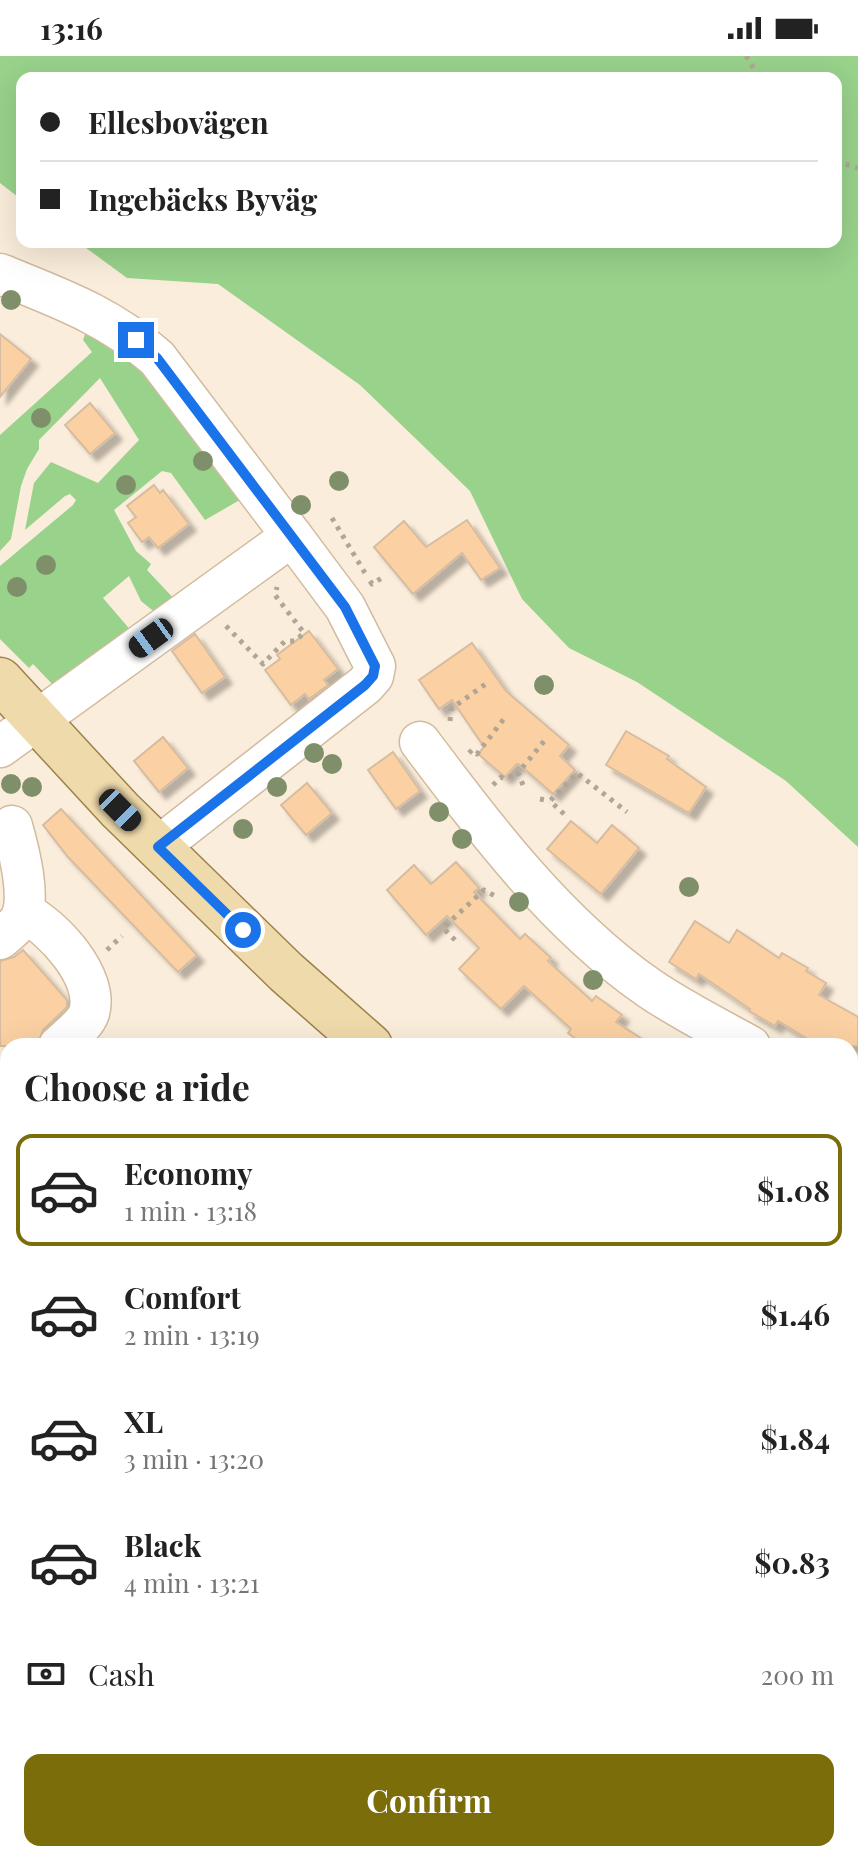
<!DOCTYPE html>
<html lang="en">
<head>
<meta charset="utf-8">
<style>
	body { margin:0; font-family:"Playfair Display",serif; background:#f2f2f2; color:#222; height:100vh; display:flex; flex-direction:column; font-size:30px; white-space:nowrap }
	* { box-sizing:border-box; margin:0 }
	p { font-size:26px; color:#767676 }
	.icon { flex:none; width:44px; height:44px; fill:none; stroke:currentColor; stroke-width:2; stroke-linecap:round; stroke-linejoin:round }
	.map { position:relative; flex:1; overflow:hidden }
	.sheet { position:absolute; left:0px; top:982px; width:858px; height:824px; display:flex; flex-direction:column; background:#fff; border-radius:24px 24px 0 0; box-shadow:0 8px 32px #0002 }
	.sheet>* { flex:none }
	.banner { position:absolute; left:16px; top:16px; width:826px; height:176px; border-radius:16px; box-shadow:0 8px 32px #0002; display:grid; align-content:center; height:176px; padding:0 24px; background:#fff }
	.end { position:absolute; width:36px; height:36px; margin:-18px; border:10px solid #1a73e8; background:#fff; box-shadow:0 0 0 4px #fff }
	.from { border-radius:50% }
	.car { position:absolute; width:24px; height:48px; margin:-24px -12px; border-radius:10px; box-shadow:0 0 6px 2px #0007; background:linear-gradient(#222 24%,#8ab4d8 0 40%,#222 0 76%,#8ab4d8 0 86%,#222 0) }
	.banner b { display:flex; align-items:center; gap:28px; height:76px; font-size:30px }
	.banner b+b { border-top:2px solid #e0e0e0 }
	.banner i { width:20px; height:20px; background:#222 }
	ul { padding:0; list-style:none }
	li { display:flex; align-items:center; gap:24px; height:112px; margin:0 16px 12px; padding:0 8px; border:4px solid transparent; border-radius:16px }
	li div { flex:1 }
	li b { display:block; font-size:30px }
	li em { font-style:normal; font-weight:700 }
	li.on { border-color:#7b6d0a }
	li>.icon { width:72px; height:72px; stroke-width:1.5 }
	h2 { padding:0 24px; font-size:36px; line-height:96px }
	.pay { display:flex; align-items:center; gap:20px; height:88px; padding:0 24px; font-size:30px }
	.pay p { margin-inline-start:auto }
	.button { display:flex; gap:16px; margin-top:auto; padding:16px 24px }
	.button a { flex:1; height:92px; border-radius:16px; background:#7b6d0a; color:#fff; font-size:32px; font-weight:700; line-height:92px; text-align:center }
	.status { display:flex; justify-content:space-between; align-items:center; height:56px; padding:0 40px; background:#fff; direction:ltr }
	.status svg { height:22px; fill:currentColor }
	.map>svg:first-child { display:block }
	.green { fill:#98d28b }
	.building { fill:#fbd1a3; stroke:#d6bca0; stroke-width:2; filter:url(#shadow) }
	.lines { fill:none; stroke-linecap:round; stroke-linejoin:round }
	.minor-casing { stroke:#d2bb9e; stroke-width:43 }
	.major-casing { stroke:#9b824c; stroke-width:47 }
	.path { stroke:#b1a596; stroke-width:5; stroke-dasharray:4 6; stroke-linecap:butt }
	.minor { stroke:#fff; stroke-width:40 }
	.major { stroke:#efdaab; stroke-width:44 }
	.tree { fill:#7e8f69 }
	.route { stroke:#1a73e8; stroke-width:10 }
</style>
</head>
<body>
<div class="status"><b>13:16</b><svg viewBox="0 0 49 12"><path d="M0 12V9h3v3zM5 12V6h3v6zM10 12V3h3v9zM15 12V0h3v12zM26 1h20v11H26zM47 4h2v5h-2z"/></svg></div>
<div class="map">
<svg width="858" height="1806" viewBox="0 0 858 1806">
	<defs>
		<filter id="shadow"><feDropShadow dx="7" dy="7" stdDeviation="2" flood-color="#0004"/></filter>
	</defs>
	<rect width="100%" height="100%" fill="#fbeddb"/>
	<g class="green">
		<polygon points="0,0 858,0 858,791 786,725 637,626 569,592 522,543 470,435 360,329 218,228 127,222 78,186 836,186 836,22 22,22 22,144 0,127"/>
		<polygon points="88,270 126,287 245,441 205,464 171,417 162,415 114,454 136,495 151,508 147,514 177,546 157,558 141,545 129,520 103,542 133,577 57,633 33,608 29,612 0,583 0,510 73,449 76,444 70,438 65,440 25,474 34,427 51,406 98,427 139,384 100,322 39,384 39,393 27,413 21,430 11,483 0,495 0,379 92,296 83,284"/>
		<polygon points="8,1677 8,1798 219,1798 232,1806 0,1806 0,1685 4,1687"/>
		<polygon points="850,1779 858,1781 858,1806 510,1806 503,1798 850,1798"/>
	</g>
	<g class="building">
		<polygon points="0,278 31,303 0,341"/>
		<polygon points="90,347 115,377 90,398 65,369"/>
		<polygon points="154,429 160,437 163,434 189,468 158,492 149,481 142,486 128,467 136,461 127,450"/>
		<polygon points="467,464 500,512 481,524 462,497 413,538 374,491 404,465 426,491"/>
		<polygon points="309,575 338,613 324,624 328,629 309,643 305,638 291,649 265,614 280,603 277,599"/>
		<polygon points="195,578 225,621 202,637 172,595"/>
		<polygon points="472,587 506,635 569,689 560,700 575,714 553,738 520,709 517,708 505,721 478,698 484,691 452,644 439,653 419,624"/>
		<polygon points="626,675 669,700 667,703 706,731 689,757 606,709"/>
		<polygon points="163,681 188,712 159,736 134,705"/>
		<polygon points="393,696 420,735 396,753 368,714"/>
		<polygon points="307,727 332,757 306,779 281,749"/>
		<polygon points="61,753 197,899 178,916 68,801 43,769"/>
		<polygon points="571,765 597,787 612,769 639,792 601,838 547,793"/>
		<polygon points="456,806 479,832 474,836 520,883 525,878 551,902 548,905 592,945 596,940 622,959 616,966 653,990 585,990 568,977 571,973 524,930 501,953 459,913 479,892 447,860 426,879 387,834 414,809 431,828"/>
		<polygon points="695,865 729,887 737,874 779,902 782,897 808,912 806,915 826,927 819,939 858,961 858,990 819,990 778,965 775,970 749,955 750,953 699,918 696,923 669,906"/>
		<polygon points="23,894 67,944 67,951 43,974 37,990 0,990 0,905 14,901"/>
	</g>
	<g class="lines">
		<g class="minor-casing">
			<g id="minor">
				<path d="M0,218C59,242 108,259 157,302L292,480L0,691"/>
				<path d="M420,686C487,775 557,868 649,932C681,954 717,972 750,990"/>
				<polyline points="158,791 365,629 373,620 375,610 345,551 292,480"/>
				<path d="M23,856C52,870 100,921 89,957C85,969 68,981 59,990"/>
				<path d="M0,883C6,878 14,872 19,865C33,847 18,791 12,770"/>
				<polyline points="850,1041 858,1044"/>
				<polyline points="0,1050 8,1042"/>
				<polyline points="0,1168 8,1175"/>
				<polyline points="0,1270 8,1260"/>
				<polyline points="850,1594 858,1571"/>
				<polyline points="850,1748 858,1751"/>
			</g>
		</g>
		<g class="major-casing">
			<g id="major">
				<polyline points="0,624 120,754 286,916 370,990"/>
				<polyline points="850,1277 858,1280"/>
			</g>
		</g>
		<g class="path">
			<polyline points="746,0 760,22"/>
			<polyline points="836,105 858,112"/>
			<polyline points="332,462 365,517"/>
			<polyline points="370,525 372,528 385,520"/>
			<polyline points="226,570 263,608 285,585 295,585 304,577 275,539 277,531"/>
			<polyline points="450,665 451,653 487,627"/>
			<polyline points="469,697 472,694 477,698 506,660"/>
			<polyline points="493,729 501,721 505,723 518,717"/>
			<polyline points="523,729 518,717 545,684"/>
			<polyline points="540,743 550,745"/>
			<polyline points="564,758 550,745 577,717 627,756"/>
			<polyline points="455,884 443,872 484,834 495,840"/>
			<polyline points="107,894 122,880"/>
			<polyline points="850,1121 858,1105"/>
			<polyline points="855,1686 853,1697 858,1708"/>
			<polyline points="477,1806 482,1799"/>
		</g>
		<use href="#minor" class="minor"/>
		<use href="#major" class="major"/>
	</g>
	<g class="tree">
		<circle cx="11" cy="244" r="10"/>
		<circle cx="41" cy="362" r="10"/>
		<circle cx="203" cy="405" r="10"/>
		<circle cx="339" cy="425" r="10"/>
		<circle cx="126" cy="429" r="10"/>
		<circle cx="301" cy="449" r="10"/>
		<circle cx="46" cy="509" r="10"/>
		<circle cx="17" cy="531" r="10"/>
		<circle cx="544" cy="629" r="10"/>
		<circle cx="314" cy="697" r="10"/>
		<circle cx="332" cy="708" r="10"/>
		<circle cx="11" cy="728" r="10"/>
		<circle cx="32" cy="731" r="10"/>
		<circle cx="277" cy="731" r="10"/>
		<circle cx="439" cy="756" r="10"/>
		<circle cx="243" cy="773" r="10"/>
		<circle cx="462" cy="783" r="10"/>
		<circle cx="689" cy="831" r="10"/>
		<circle cx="519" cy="846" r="10"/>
		<circle cx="593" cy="924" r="10"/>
	</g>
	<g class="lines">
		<polyline class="route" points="136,284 157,302 345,551 375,610 373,620 365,629 158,791 243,874"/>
	</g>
</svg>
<i class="end from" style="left:243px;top:874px"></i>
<i class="end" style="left:136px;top:284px"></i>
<i class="car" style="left:151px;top:582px;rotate:234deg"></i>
<i class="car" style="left:120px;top:754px;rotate:135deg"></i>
<div class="banner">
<b><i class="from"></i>Ellesbovägen</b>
<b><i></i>Ingebäcks Byväg</b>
</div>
<section class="sheet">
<h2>Choose a ride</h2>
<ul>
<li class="on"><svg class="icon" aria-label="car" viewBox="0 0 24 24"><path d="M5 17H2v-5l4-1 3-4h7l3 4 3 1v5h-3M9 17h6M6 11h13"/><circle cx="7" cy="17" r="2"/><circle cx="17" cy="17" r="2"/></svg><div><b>Economy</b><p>1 min · 13:18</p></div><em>$1.08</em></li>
<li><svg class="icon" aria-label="car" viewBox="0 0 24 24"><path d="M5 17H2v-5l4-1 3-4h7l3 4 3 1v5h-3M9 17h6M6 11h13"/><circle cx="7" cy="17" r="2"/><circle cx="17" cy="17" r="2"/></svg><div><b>Comfort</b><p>2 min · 13:19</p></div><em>$1.46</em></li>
<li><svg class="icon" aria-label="car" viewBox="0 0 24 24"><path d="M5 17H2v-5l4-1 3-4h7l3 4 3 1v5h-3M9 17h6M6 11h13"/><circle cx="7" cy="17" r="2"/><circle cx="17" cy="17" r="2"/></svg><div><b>XL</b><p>3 min · 13:20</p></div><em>$1.84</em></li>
<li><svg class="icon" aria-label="car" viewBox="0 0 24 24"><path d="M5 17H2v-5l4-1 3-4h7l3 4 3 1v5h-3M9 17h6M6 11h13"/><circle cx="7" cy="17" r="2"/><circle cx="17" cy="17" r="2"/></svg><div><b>Black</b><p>4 min · 13:21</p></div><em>$0.83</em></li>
</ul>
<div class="pay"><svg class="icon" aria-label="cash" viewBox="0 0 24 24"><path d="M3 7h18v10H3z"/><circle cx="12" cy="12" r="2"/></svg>Cash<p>200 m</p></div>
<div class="button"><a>Confirm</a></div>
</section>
</div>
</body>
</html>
